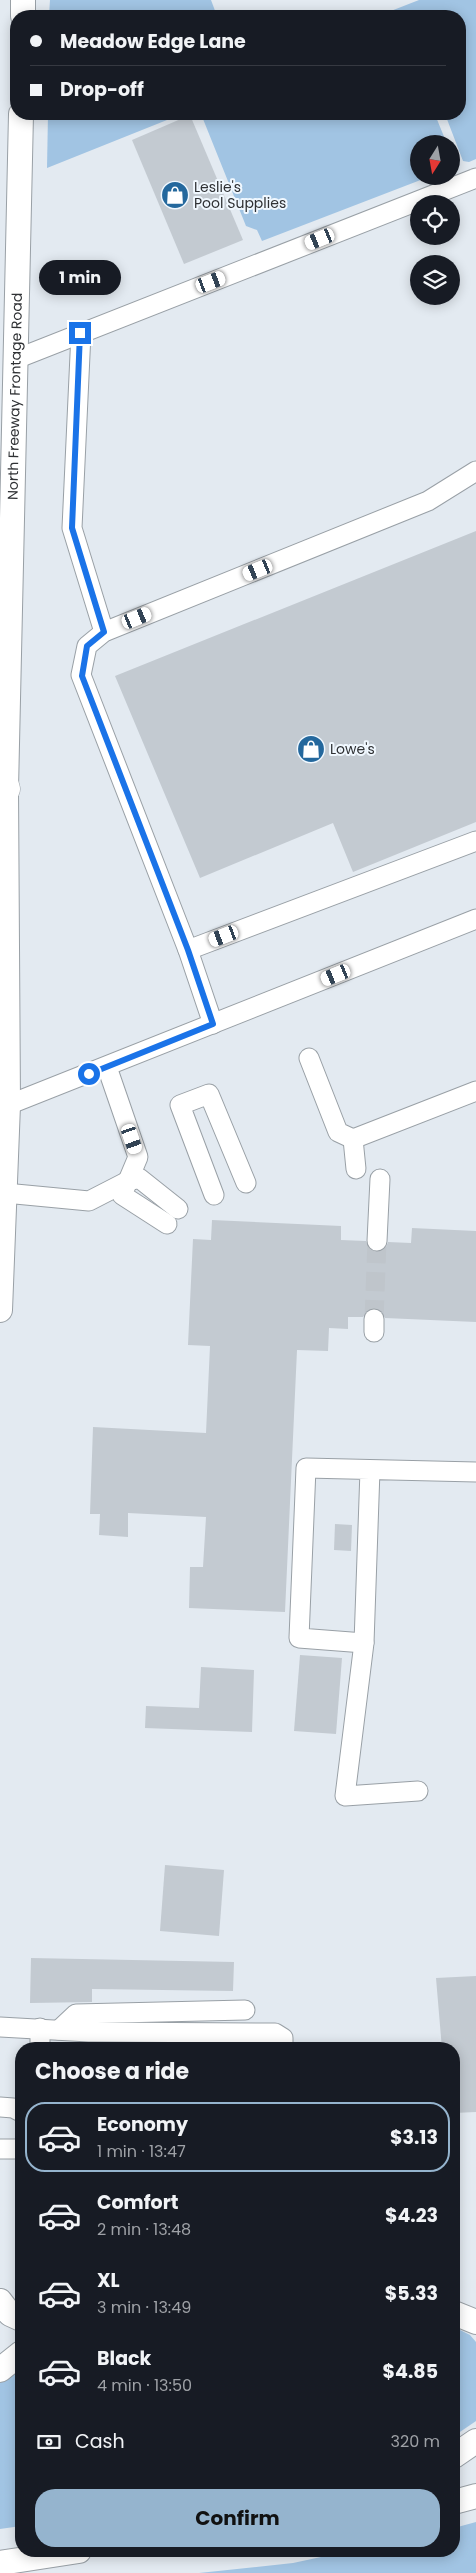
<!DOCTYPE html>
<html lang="en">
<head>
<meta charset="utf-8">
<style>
	body { margin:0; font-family:Poppins,sans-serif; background:#242831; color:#f1f3f6; height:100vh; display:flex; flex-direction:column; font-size:19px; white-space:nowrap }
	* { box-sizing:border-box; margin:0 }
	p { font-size:16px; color:#9ea1a6 }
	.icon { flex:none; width:28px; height:28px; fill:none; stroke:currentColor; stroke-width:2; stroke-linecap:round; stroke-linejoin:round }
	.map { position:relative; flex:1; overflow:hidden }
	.sheet { position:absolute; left:15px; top:2042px; width:445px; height:515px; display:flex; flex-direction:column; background:#171b24; border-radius:20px; box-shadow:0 2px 12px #0003 }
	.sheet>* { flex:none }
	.hud { position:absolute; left:10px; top:10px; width:456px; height:110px; border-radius:20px; box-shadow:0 2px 12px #0003; display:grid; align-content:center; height:110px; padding:0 20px; background:#171b24 }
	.needle { width:32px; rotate:191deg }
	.fabs { position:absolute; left:410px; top:135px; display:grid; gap:10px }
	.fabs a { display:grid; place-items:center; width:50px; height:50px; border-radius:50%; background:#171b24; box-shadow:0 2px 12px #0003; font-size:25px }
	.end { position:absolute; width:22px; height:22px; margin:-11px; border:6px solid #1a73e8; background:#fff; box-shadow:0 0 0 2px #fff }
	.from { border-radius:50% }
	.bubble { position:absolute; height:35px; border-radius:18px; background:#171b24; box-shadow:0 2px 12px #0003; font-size:16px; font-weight:700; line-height:35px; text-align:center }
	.car { position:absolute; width:15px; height:30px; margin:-15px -8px; border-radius:6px; box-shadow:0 0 4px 1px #0007; background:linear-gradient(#fff 24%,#345 0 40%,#fff 0 76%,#345 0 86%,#fff 0) }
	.hud b { display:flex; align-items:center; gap:18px; height:48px; font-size:19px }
	.hud b+b { border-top:1px solid #363941 }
	.hud i { width:12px; height:12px; background:#f1f3f6 }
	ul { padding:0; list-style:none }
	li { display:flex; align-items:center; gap:15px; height:70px; margin:0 10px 8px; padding:0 10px; border:2px solid transparent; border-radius:20px }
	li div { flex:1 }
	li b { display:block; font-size:19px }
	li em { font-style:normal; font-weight:700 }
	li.current { border-color:#95b4ce }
	li>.icon { width:45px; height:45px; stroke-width:1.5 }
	h2 { padding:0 20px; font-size:22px; line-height:60px }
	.pay { display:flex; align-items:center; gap:12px; height:55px; padding:0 20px; font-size:19px }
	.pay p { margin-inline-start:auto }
	.action { display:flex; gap:10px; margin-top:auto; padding:10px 20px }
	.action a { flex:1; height:58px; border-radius:20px; background:#95b4ce; color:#111; font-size:20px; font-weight:700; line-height:58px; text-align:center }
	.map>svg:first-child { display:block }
	.green { fill:#a1c4e3 }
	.building { fill:#c3cad1 }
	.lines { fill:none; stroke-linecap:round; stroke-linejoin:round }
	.minor-tunnel { stroke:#bfc5cb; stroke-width:19; stroke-dasharray:19 9; stroke-linecap:butt }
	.minor-casing { stroke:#99a0a6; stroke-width:21 }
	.major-casing { stroke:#99a0a6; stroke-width:26 }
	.highway-casing { stroke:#99a0a6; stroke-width:29 }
	.minor { stroke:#fff; stroke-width:19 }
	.major { stroke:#fff; stroke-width:24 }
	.highway { stroke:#fff; stroke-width:28 }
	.route { stroke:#1a73e8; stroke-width:6 }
	.labels { text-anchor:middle; stroke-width:4; stroke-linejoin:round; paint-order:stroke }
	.poi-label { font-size:14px; fill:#2f3134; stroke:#f0f8ff; text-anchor:start }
	.street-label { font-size:14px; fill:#2f3134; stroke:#f0f8ff }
</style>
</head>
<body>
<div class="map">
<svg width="476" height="2573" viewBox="0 0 476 2573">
	<rect width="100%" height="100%" fill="#e3eaf1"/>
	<g class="green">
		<polygon points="50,0 211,0 217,16 49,16"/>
		<polygon points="419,0 476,0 476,159 469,162 463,161 445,114 460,114 460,16 378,16"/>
		<polygon points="48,114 182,114 47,168"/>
		<polygon points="201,114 442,114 436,117 447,144 419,144 419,176 431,176 262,241 257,230 246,226"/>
		<polygon points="454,2327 470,2335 476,2342 476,2421 454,2436"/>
		<polygon points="21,2367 21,2526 0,2529 0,2383 8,2373"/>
		<polygon points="476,2522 476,2573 199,2573 293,2563 349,2551 454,2551 454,2528"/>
	</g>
	<g class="building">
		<polygon points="190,115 243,240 184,264 132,140"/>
		<polygon points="476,531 476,822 353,872 333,823 200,878 115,676"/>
		<polygon points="212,1220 341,1226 341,1240 366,1241 371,1250 377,1252 386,1247 388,1242 411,1243 412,1228 476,1231 476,1322 385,1318 380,1310 374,1308 368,1310 363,1317 348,1317 348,1329 329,1328 328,1351 297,1350 285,1612 189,1608 190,1567 203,1567 206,1517 128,1513 128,1537 99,1535 100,1514 90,1514 93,1427 206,1433 210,1346 188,1345 193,1239 211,1240"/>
		<polygon points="335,1524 352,1525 351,1551 334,1550"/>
		<polygon points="300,1655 342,1658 336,1734 294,1731"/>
		<polygon points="201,1667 254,1670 252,1732 145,1728 146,1706 199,1708"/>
		<polygon points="165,1865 224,1870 219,1936 160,1931"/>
		<polygon points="31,1958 234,1962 233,1991 92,1989 92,2002 30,2003"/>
		<polygon points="476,1976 476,2112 454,2113 454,2049 442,2049 436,1978"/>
	</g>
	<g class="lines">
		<polyline class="minor-tunnel" points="374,1319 377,1241"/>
		<g class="minor-casing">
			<g id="minor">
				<polyline points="81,333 72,528 104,632"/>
				<polyline points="16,359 476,178"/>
				<polyline points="188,950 476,841"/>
				<polyline points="213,1024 188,950 81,675 87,646 104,632 428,501 476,471"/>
				<polyline points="309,1058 338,1132 353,1139 476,1091"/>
				<polyline points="107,1067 138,1157 122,1195 167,1224"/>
				<polyline points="8,1105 476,919"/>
				<polyline points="353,1139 356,1169"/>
				<polyline points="5,1193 89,1201 126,1182 139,1178 178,1209"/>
				<polyline points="214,1195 180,1105 209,1094 246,1183"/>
				<polyline points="377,1241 380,1179"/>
				<polyline points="374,1319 374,1332"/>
				<polyline points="370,1470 364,1643 299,1638 306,1468 476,1472"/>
				<polyline points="364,1643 345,1796 418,1791"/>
				<polyline points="0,2027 89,2032 275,2033 283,2038 283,2049"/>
				<polyline points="59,2030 76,2014 245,2010"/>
				<polyline points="40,2049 40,2028"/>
				<polyline points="0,2107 13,2108 21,2112"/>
				<polyline points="0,2149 21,2149"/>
			</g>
		</g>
		<g class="major-casing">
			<g id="major">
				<polyline points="23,16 23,0"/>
				<path id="s1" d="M0,1310L8,1105L6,789L21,114"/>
				<polyline points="0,2301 10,2314 21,2319"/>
				<polyline points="454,2313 476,2322"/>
				<polyline points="0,2370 21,2353"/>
				<polyline points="454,2456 476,2441"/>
				<polyline points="454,2502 476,2496"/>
				<polyline points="0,2563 79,2551"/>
			</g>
		</g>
		<g class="highway-casing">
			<polyline id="highway" points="0,770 6,789"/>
		</g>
		<use href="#minor" class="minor"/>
		<use href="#major" class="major"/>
		<use href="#highway" class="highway"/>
	</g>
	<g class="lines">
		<polyline class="route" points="80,333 72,528 104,632 87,646 82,676 188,950 213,1024 89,1074"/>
	</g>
	<defs>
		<g id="shop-disc" transform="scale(1.4375)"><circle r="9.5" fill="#24689d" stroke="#f0f8ff"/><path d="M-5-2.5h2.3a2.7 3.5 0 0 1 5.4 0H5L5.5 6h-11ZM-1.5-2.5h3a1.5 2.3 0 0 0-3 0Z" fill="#fff"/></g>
	</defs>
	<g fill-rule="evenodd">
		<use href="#shop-disc" x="175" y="195"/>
		<use href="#shop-disc" x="311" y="749"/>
	</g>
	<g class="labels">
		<g class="poi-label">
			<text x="194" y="192">Leslie's<tspan x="194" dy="16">Pool Supplies</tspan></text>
			<text x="330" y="754">Lowe's</text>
		</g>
		<g class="street-label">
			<text dy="5" stroke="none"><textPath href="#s1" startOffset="914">North Freeway Frontage Road</textPath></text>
		</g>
	</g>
</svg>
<div class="fabs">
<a><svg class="needle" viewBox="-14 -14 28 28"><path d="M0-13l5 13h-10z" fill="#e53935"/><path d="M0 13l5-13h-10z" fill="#9ea1a6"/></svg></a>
<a><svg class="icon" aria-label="locate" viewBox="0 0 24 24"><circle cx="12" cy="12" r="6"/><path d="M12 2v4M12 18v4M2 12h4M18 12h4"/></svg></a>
<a><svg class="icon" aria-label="layers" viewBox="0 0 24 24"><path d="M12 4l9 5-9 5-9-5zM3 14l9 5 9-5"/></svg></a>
</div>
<i class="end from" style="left:89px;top:1074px"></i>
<i class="end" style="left:80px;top:333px"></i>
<div class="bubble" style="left:39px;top:260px;width:82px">1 min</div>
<i class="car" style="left:320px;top:239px;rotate:248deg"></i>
<i class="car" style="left:211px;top:282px;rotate:69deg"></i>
<i class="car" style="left:258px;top:570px;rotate:248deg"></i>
<i class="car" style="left:137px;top:618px;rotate:68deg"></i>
<i class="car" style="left:224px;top:936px;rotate:249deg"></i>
<i class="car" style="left:336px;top:975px;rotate:248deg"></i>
<i class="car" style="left:132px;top:1139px;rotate:161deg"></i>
<div class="hud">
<b><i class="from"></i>Meadow Edge Lane</b>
<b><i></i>Drop-off</b>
</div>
<section class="sheet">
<h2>Choose a ride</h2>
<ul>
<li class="current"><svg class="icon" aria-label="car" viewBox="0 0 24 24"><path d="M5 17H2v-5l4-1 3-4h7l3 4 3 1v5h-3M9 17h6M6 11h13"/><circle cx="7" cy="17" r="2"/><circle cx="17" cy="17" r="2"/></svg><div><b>Economy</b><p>1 min · 13:47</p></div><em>$3.13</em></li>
<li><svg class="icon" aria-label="car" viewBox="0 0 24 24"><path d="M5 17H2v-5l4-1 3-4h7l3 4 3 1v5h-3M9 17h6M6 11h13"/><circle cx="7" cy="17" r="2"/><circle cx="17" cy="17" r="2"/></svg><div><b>Comfort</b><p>2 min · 13:48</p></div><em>$4.23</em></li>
<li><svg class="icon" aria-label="car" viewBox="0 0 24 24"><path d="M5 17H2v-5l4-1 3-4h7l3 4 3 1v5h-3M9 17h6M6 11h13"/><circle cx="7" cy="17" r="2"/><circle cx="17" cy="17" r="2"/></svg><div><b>XL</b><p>3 min · 13:49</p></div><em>$5.33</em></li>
<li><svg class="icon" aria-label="car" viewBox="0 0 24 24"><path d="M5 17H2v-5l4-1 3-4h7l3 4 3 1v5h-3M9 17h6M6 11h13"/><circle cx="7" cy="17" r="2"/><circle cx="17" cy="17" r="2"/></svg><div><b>Black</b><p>4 min · 13:50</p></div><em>$4.85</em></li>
</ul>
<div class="pay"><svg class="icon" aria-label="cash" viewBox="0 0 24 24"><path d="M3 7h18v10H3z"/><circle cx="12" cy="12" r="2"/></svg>Cash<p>320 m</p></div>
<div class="action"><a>Confirm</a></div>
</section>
</div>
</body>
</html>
